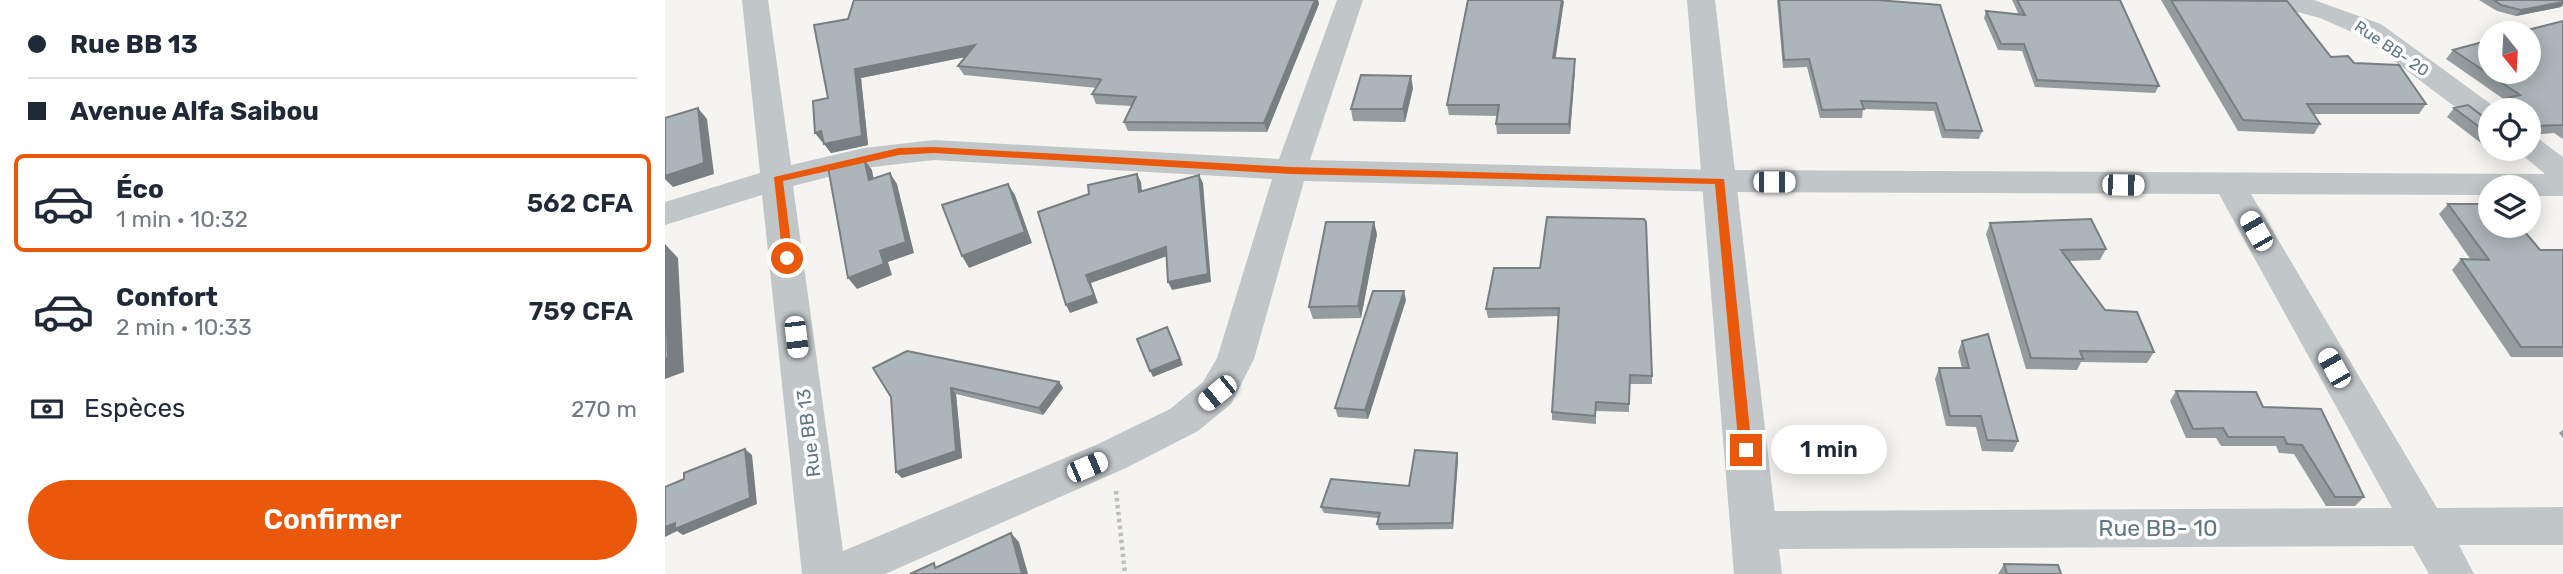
<!DOCTYPE html>
<html lang="fr">
<head>
<meta charset="utf-8">
<style>
	body { margin:0; font-family:Rubik,sans-serif; background:#f2f2f3; color:#1f2937; height:100vh; display:flex; flex-direction:column; font-size:26px; white-space:nowrap }
	* { box-sizing:border-box; margin:0 }
	p { font-size:23px; color:#747a83 }
	.icon { flex:none; width:38px; height:38px; fill:none; stroke:currentColor; stroke-width:2; stroke-linecap:round; stroke-linejoin:round }
	.map { position:relative; flex:1; overflow:hidden }
	.side { display:flex; flex-direction:column; background:#fff; width:665px }
	.side>* { flex:none }
	.banner { display:grid; align-content:center; height:154px; padding:0 28px; background:#fff }
	.needle { width:46px; rotate:162deg }
	.fabs { position:absolute; left:1813px; top:21px; display:grid; gap:14px }
	.fabs a { display:grid; place-items:center; width:63px; height:63px; border-radius:50%; background:#fff; box-shadow:0 4px 18px #0003; font-size:35px }
	.end { position:absolute; width:32px; height:32px; margin:-16px; border:9px solid #ea580c; background:#fff; box-shadow:0 0 0 4px #fff }
	.from { border-radius:50% }
	.bubble { position:absolute; height:49px; border-radius:24px; background:#fff; box-shadow:0 4px 18px #0003; font-size:23px; font-weight:600; line-height:49px; text-align:center }
	.car { position:absolute; width:21px; height:42px; margin:-21px -10px; border-radius:9px; box-shadow:0 0 5px 2px #0007; background:linear-gradient(#fff 24%,#345 0 40%,#fff 0 76%,#345 0 86%,#fff 0) }
	.banner b { display:flex; align-items:center; gap:24px; height:66px; font-size:26px }
	.banner b+b { border-top:2px solid #e0e1e3 }
	.banner i { width:18px; height:18px; background:#1f2937 }
	ul { padding:0; list-style:none }
	li { display:flex; align-items:center; gap:21px; height:98px; margin:0 14px 10px; padding:0 14px; border:4px solid transparent; border-radius:10px }
	li div { flex:1 }
	li b { display:block; font-size:26px }
	li em { font-style:normal; font-weight:600 }
	li.active { border-color:#ea580c }
	li>.icon { width:63px; height:63px; stroke-width:1.5 }
	.pay { display:flex; align-items:center; gap:18px; height:77px; padding:0 28px; font-size:26px }
	.pay p { margin-inline-start:auto }
	.primary-button { display:flex; gap:14px; margin-top:auto; padding:14px 28px }
	.primary-button a { flex:1; height:80px; border-radius:42px; background:#ea580c; color:#fff; font-size:28px; font-weight:600; line-height:80px; text-align:center }
	main { display:flex; flex:1; min-height:0 }
	.map>svg:first-child { display:block }
	.lines { fill:none; stroke-linecap:round; stroke-linejoin:round }
	.path { stroke:#bcbfc1; stroke-width:4.5; stroke-dasharray:3.5 3.5; stroke-linecap:butt }
	.minor { fill:#c1c6c9; fill-rule:evenodd }
	.tertiary { fill:#c1c6c9; fill-rule:evenodd }
	.wall { fill:#949c9f }
	.shaded-wall { fill:#787f82 }
	.building { fill:#acb5b9; stroke:#787f82; stroke-width:2 }
	.route { fill:#ea580c }
	.labels { text-anchor:middle; stroke-width:7; stroke-linejoin:round; paint-order:stroke }
	.far-street-label { font-size:16px; fill:#607884; stroke:#fff }
	.street-label { font-size:19px; fill:#607884; stroke:#fff }
	.near-street-label { font-size:23px; fill:#607884; stroke:#fff }
</style>
</head>
<body>
<main>
<section class="side">
<div class="banner">
<b><i class="from"></i>Rue BB 13</b>
<b><i></i>Avenue Alfa Saibou</b>
</div>
<ul>
<li class="active"><svg class="icon" aria-label="car" viewBox="0 0 24 24"><path d="M5 17H2v-5l4-1 3-4h7l3 4 3 1v5h-3M9 17h6M6 11h13"/><circle cx="7" cy="17" r="2"/><circle cx="17" cy="17" r="2"/></svg><div><b>Éco</b><p>1 min · 10:32</p></div><em>562 CFA</em></li>
<li><svg class="icon" aria-label="car" viewBox="0 0 24 24"><path d="M5 17H2v-5l4-1 3-4h7l3 4 3 1v5h-3M9 17h6M6 11h13"/><circle cx="7" cy="17" r="2"/><circle cx="17" cy="17" r="2"/></svg><div><b>Confort</b><p>2 min · 10:33</p></div><em>759 CFA</em></li>
</ul>
<div class="pay"><svg class="icon" aria-label="cash" viewBox="0 0 24 24"><path d="M3 7h18v10H3z"/><circle cx="12" cy="12" r="2"/></svg>Espèces<p>270 m</p></div>
<div class="primary-button"><a>Confirmer</a></div>
</section>
<div class="map">
<svg width="1898" height="574" viewBox="0 0 1898 574">
	<rect width="100%" height="100%" fill="#f5f4f0"/>
	<g class="lines">
		<polyline class="path" points="451,491 460,574"/>
		<g class="minor">
			<path d="M77,0H103L126,165L199,148L269,140L614,159L672,0H698L645,160L1055,170L1880,174L1850,149H1864V137L1875,140L1898,157V196H1864V187H1825V195L1586,194L1772,508L1898,507V545H1794L1809,574H1764L1748,546L1089,549L1074,543L1068,530L1074,517L1089,511L1727,508L1554,194L1055,192L639,181L589,359L566,404L533,431L461,468L220,574H137L97,195L0,225V202L95,173ZM269,160L607,179L552,358L538,382L505,409L433,444L178,551L128,186L199,168Z"/>
			<polygon points="1606,0 1649,0 1716,24 1834,110 1825,110 1825,127 1814,125 1696,36 1655,18 1610,6"/>
		</g>
		<polygon class="tertiary" points="1022,0 1050,0 1117,574 1069,574"/>
	</g>
	<g class="wall">
		<polygon points="189,0 653,0 654,4 602,132 463,131 459,122 467,106 431,104 427,94 432,88 299,75 293,66 301,57 196,78 203,145 166,153 158,142 157,142 163,98"/>
		<polygon points="1112,0 1212,0 1317,131 1314,139 1277,138 1269,111 1198,109 1197,118 1155,118 1142,67 1118,68"/>
		<polygon points="1347,0 1455,0 1494,86 1490,93 1370,87 1357,51 1333,50 1319,18 1321,11 1354,15"/>
		<polygon points="1496,0 1620,0 1666,57 1689,63 1761,104 1754,114 1649,114 1655,124 1649,134 1573,131"/>
		<polygon points="1814,0 1898,0 1896,7 1851,16 1832,11"/>
		<polygon points="1898,21 1898,139 1889,133 1865,135 1864,136 1835,110 1830,110 1835,103 1837,103 1840,100 1781,59 1788,50"/>
		<polygon points="890,59 910,59 910,70 905,134 832,134 831,124 832,116 784,115 782,105"/>
		<polygon points="748,88 740,122 688,121 686,109"/>
		<polygon points="1789,108 1825,119 1825,146 1821,147 1782,117"/>
		<polygon points="1783,204 1875,250 1898,250 1898,357 1846,357 1787,270 1796,259 1806,260 1774,214"/>
		<polygon points="1325,223 1441,249 1435,260 1404,261 1440,310 1489,352 1482,363 1416,362 1412,370 1361,369 1321,234"/>
		<polygon points="712,234 696,318 648,319 644,307"/>
		<polygon points="875,268 987,376 987,384 964,384 964,412 931,411 931,424 887,420 887,412 894,316 823,318 821,309"/>
		<polygon points="741,300 703,419 673,417 670,408"/>
		<polygon points="1297,341 1353,441 1348,452 1317,451 1311,427 1281,426 1270,379 1274,368 1297,368 1293,352"/>
		<polygon points="208,368 394,382 398,388 378,415 291,394 297,458 237,478 231,472 226,397"/>
		<polygon points="1511,391 1598,407 1699,497 1690,506 1661,506 1629,454 1614,453 1611,446 1556,446 1551,438 1521,438 1505,401"/>
		<polygon points="1898,430 1898,438 1894,433"/>
		<polygon points="792,453 793,459 788,529 714,530 712,524 713,518 659,513 656,507 744,486"/>
		<polygon points="1339,564 1396,574 1333,574"/>
	</g>
	<g class="shaded-wall">
		<polygon points="650,0 653,0 654,4 602,132 599,123"/>
		<polygon points="897,0 899,1 889,69 888,58"/>
		<polygon points="1898,2 1898,5 1896,7 1851,16 1856,10"/>
		<polygon points="310,45 315,54 196,78 203,145 166,153 159,144 190,69"/>
		<polygon points="910,59 910,70 905,134 904,124"/>
		<polygon points="746,76 748,88 740,122 738,109"/>
		<polygon points="33,108 42,119 49,174 8,187 0,179 0,176"/>
		<polygon points="156,131 163,140 157,142 150,133"/>
		<polygon points="199,159 207,170 211,191 204,180"/>
		<polygon points="225,173 232,184 249,253 223,262 227,275 192,289 183,278 215,251"/>
		<polygon points="472,174 476,182 478,200 474,192"/>
		<polygon points="534,175 538,183 546,282 507,290 503,282"/>
		<polygon points="343,184 350,195 367,243 304,268 297,256"/>
		<polygon points="709,222 712,234 696,318 693,306"/>
		<polygon points="0,244 13,258 19,372 0,379"/>
		<polygon points="501,247 505,255 426,283 433,303 405,313 401,305 421,275"/>
		<polygon points="739,291 741,300 703,419 700,410"/>
		<polygon points="505,333 518,365 488,377 485,371"/>
		<polygon points="394,382 398,388 378,415 374,408"/>
		<polygon points="286,388 291,394 297,458 237,478 231,472"/>
		<polygon points="80,449 87,455 92,504 18,535 12,531 0,537 0,527"/>
		<polygon points="792,453 793,459 788,529 787,523"/>
		<polygon points="346,533 354,542 363,574 357,574"/>
	</g>
	<g class="building">
		<polygon points="189,0 650,0 599,123 459,122 471,97 427,94 436,80 434,79 293,66 310,45 190,69 197,136 159,144 156,131 150,133 148,101 163,98 149,25 183,19"/>
		<polygon points="803,0 897,0 888,58 910,59 904,124 831,124 834,105 782,105"/>
		<polygon points="1114,0 1212,0 1275,5 1317,131 1280,130 1271,103 1196,101 1199,109 1157,110 1144,59 1119,60"/>
		<polygon points="1352,0 1455,0 1494,86 1372,80 1359,44 1336,44 1321,11 1360,15"/>
		<polygon points="1506,0 1622,1 1666,57 1683,56 1689,63 1734,65 1761,104 1642,104 1655,124 1578,120"/>
		<polygon points="1829,0 1898,0 1898,2 1856,10 1836,5"/>
		<polygon points="1898,21 1898,125 1870,126 1869,130 1864,131 1864,110 1835,110 1835,103 1843,102 1842,98 1855,95 1788,50 1825,40 1825,72 1864,72 1864,33 1851,33"/>
		<polygon points="696,75 746,76 738,109 686,109"/>
		<polygon points="1803,105 1820,118 1825,119 1825,135 1789,108"/>
		<polygon points="33,108 39,163 0,176 0,118"/>
		<polygon points="199,159 204,180 225,173 241,242 215,251 219,264 183,278 163,167"/>
		<polygon points="472,174 474,192 534,175 543,274 503,282 501,247 421,275 429,295 401,305 373,212 424,194 423,185"/>
		<polygon points="343,184 360,232 297,256 277,205"/>
		<polygon points="1783,204 1825,204 1825,226 1855,226 1875,250 1898,250 1898,347 1856,347 1796,259 1824,260"/>
		<polygon points="882,217 979,219 981,222 987,376 965,375 964,404 931,402 930,416 887,412 894,308 821,309 829,268 875,268"/>
		<polygon points="1426,219 1441,249 1396,250 1440,310 1472,312 1489,352 1415,351 1418,359 1366,358 1325,223"/>
		<polygon points="661,222 709,222 693,306 644,307"/>
		<polygon points="0,264 3,358 0,359"/>
		<polygon points="708,291 739,291 700,410 670,408"/>
		<polygon points="502,327 515,359 485,371 472,339"/>
		<polygon points="1323,334 1353,441 1322,440 1316,416 1285,416 1274,368 1304,368 1297,341"/>
		<polygon points="242,351 394,382 374,408 286,388 291,451 231,472 226,397 208,368"/>
		<polygon points="1511,391 1591,392 1598,407 1656,409 1699,497 1670,497 1637,445 1622,444 1619,437 1563,437 1558,428 1528,429"/>
		<polygon points="80,449 85,498 10,529 10,523 0,527 0,487 19,479 19,473"/>
		<polygon points="750,450 792,453 787,523 712,524 715,513 656,507 666,479 744,486"/>
		<polygon points="346,533 357,574 245,574 269,563 270,568"/>
		<polygon points="1339,564 1393,565 1396,574 1342,574"/>
	</g>
	<polygon class="route" points="269,147 626,167 1059,179 1087,450 1081,455 1074,450 1050,184 626,174 269,153 234,155 118,181 128,258 118,261 109,177 234,148"/>
	<g class="labels">
		<g class="far-street-label">
			<text transform="translate(1727 48) rotate(34)" y="6">Rue BB- 20</text>
		</g>
		<g class="street-label">
			<text transform="translate(143 433) rotate(-97)" y="7">Rue BB 13</text>
		</g>
		<g class="near-street-label">
			<text x="1493" y="536">Rue BB- 10</text>
		</g>
	</g>
</svg>
<div class="fabs">
<a><svg class="needle" viewBox="-14 -14 28 28"><path d="M0-13l5 13h-10z" fill="#e53935"/><path d="M0 13l5-13h-10z" fill="#747a83"/></svg></a>
<a><svg class="icon" aria-label="locate" viewBox="0 0 24 24"><circle cx="12" cy="12" r="6"/><path d="M12 2v4M12 18v4M2 12h4M18 12h4"/></svg></a>
<a><svg class="icon" aria-label="layers" viewBox="0 0 24 24"><path d="M12 4l9 5-9 5-9-5zM3 14l9 5 9-5"/></svg></a>
</div>
<i class="end from" style="left:122px;top:258px"></i>
<i class="end" style="left:1081px;top:450px"></i>
<div class="bubble" style="left:1106px;top:425px;width:116px">1 min</div>
<i class="car" style="left:1109px;top:182px;rotate:90deg"></i>
<i class="car" style="left:1458px;top:185px;rotate:91deg"></i>
<i class="car" style="left:1591px;top:231px;rotate:330deg"></i>
<i class="car" style="left:131px;top:337px;rotate:173deg"></i>
<i class="car" style="left:1669px;top:368px;rotate:330deg"></i>
<i class="car" style="left:552px;top:393px;rotate:231deg"></i>
<i class="car" style="left:422px;top:467px;rotate:67deg"></i>
</div>
</main>
</body>
</html>
